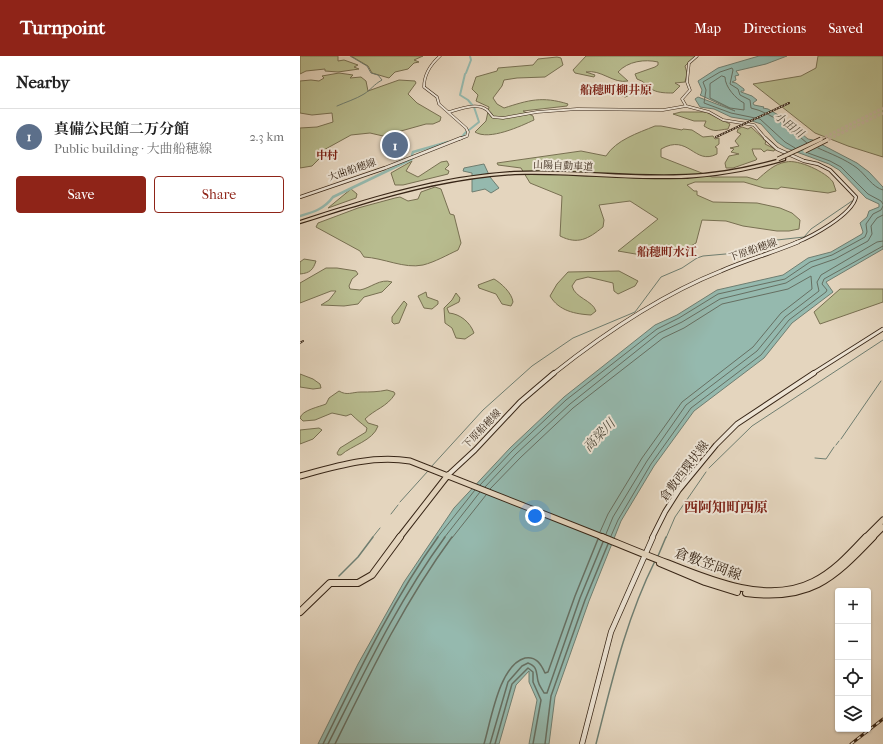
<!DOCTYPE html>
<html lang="en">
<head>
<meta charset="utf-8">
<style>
  body { margin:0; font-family:"IM FELL French Canon","Noto Serif JP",serif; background:#f2f2f2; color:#222 }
  .controls { position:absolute; right:12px; bottom:12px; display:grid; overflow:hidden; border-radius:4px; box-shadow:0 1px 3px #0004 }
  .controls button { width:36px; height:36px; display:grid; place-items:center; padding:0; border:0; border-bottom:1px solid #e0e0e0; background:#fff; color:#222; font:20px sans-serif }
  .you { position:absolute; left:235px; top:460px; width:14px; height:14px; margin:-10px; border:3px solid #fff; border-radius:50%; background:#1a73e8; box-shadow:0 0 0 6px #1a73e833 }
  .badge { display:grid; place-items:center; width:26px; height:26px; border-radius:50%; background:#8f2418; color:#fff; font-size:13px; font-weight:700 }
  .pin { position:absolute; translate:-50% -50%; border:2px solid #fff; box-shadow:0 1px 4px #0006 }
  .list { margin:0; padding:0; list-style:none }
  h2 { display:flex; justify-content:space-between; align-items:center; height:52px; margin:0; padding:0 16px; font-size:17px }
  h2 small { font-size:13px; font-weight:400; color:#767676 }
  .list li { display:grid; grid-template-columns:26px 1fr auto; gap:12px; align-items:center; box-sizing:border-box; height:56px; padding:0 16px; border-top:1px solid #e0e0e0 }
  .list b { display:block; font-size:15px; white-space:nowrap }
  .list p { margin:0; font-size:13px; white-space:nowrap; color:#767676 }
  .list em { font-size:13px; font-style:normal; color:#767676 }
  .actions { display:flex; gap:8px; padding:12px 16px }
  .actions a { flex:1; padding:9px 0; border:1px solid #8f2418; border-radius:4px; text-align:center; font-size:14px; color:#8f2418 }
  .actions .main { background:#8f2418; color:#fff }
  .icon { flex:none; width:22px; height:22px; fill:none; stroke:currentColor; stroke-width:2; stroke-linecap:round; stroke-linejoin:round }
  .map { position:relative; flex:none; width:583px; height:688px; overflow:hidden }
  header { display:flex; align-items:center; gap:24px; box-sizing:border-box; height:56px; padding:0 20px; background:#8f2418; color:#fff }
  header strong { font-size:19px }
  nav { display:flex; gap:22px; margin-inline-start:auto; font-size:14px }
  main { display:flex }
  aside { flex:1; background:#fff }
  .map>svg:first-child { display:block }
  .green { fill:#b8bc8f; stroke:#787052 }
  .water { fill:#95b9ae; stroke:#6f7e71 }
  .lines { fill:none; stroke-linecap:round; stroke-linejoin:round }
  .shore-far1 { stroke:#666f62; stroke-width:1 }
  .shore { stroke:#666f62; stroke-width:1.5 }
  .stream-far1 { stroke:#6f7e71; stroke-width:1 }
  .stream { stroke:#6f7e71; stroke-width:1.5 }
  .river-far1 { stroke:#95b9ae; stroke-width:2 }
  .river { stroke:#95b9ae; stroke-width:2.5 }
  .highway-tunnel-far1 { stroke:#c1b29c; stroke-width:3; stroke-dasharray:3 1.5; stroke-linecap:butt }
  .highway-tunnel { stroke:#c1b29c; stroke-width:3.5; stroke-dasharray:3.5 2; stroke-linecap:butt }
  .secondary-far4-casing { stroke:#372516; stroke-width:3 }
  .secondary-far3-casing { stroke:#372516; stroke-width:4 }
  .secondary-far2-casing { stroke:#372516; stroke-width:4.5 }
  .secondary-far1-casing { stroke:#372516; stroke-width:6 }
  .secondary-casing { stroke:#372516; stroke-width:6 }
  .primary-far1-casing { stroke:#372516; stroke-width:7 }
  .primary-casing { stroke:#372516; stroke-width:8 }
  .highway-casing { stroke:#372516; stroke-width:2.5 }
  .secondary-far4 { stroke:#ede4d5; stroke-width:2 }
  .secondary-far3 { stroke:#ede4d5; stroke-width:2.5 }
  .secondary-far2 { stroke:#ede4d5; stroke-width:3 }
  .secondary-far1 { stroke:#ede4d5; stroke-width:4 }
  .secondary { stroke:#ede4d5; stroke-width:4.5 }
  .primary-far1 { stroke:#e4d5be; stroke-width:5 }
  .primary { stroke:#e4d5be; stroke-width:6 }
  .highway { fill:#e4d5be; fill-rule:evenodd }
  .rail-far1-casing { stroke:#372516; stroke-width:2 }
  .rail-casing { stroke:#372516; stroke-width:3 }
  .rail-far1 { stroke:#ede4d5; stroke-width:1; stroke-dasharray:1.5; stroke-linecap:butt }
  .rail { stroke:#ede4d5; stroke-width:1.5; stroke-dasharray:4; stroke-linecap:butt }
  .highway-bridge-casing { stroke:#372516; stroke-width:5; stroke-linecap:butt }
  .highway-bridge { stroke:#e4d5be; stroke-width:3.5 }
  .labels { text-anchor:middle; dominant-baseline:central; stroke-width:4; stroke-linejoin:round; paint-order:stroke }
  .far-street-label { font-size:10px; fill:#372516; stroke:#ede4d5 }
  .far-water-label { font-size:11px; font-style:italic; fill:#4e4a3c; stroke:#ede4d5 }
  .far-neighbourhood-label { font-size:11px; font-weight:bold; fill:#7a1f14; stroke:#ede4d5 }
  .far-quarter-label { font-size:12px; font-weight:bold; fill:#7a1f14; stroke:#ede4d5 }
  .street-label { font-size:12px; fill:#372516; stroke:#ede4d5 }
  .water-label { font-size:13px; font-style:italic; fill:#4e4a3c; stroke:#ede4d5 }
  .quarter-label { font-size:14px; font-weight:bold; fill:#7a1f14; stroke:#ede4d5 }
  .near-street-label { font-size:14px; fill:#372516; stroke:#ede4d5 }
</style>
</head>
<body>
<header>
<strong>Turnpoint</strong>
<nav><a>Map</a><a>Directions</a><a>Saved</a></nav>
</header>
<main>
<aside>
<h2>Nearby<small></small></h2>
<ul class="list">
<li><span class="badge" style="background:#5c6f8a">1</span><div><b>真備公民館二万分館</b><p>Public building · 大曲船穂線</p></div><em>2.3 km</em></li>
</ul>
<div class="actions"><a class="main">Save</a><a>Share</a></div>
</aside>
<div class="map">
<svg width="583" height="688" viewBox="0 0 583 688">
  <rect width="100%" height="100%" fill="#e4d5be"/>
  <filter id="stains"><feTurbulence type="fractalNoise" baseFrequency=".005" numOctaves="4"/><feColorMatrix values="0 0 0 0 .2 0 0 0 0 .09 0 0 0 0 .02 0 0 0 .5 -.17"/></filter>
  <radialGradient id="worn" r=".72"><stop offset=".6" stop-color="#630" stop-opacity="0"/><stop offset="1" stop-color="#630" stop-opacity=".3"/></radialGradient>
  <path class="green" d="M0 0H38V5L44 4 58 9 54 11 59 13 38 16 25 15V13L6 15 0 18Z
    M51 0H123L114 4 119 6 114 7 108 13 95 16 89 22 72 17 68 10Z
    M286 0H395L385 10 387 17 385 26 375 27 380 30 373 37C367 37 359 37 353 34 347 30 344 25 337 23L335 18 355 11 358 9V6C345 3 328 5 318 16L328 25C313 28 301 13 286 16L295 19 294 21 275 17 273 14Z
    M518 0H583V101L548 90 515 77 453 28 501 20 516 12Z
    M257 1 261 2 263 9 245 21 217 22 204 24 202 30 193 42 197 48 204 52C229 44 242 40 268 48L267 50 223 55 233 60 234 64C221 70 189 85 175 76L186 65 189 51 176 45 178 39 172 33 176 21 197 15 198 12 233 9 238 3Z
    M39 17 53 19 50 22 61 21 66 25 68 35 99 24 115 25 116 27 108 38 117 47 141 61 140 65 133 68H126L83 80 70 77 51 79 22 95 23 99 12 110 0 112V72L17 71 33 66 32 57 12 59 0 57V25L11 24 19 25 24 22 22 20Z
    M293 28C297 30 303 33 308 33 316 33 329 29 334 38L325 41 315 36H292L289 35 293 31Z
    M381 56H406L430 68 428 73C417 74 415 77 404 70L406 65H394L373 58Z
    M355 70H361L382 74 383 73 392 74 403 81 413 80 415 83 419 82V88L415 91 417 92V98C394 110 389 77 361 93V101L412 121H447L457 124C466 116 474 108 486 106 498 103 526 116 533 126 534 129 535 132 536 135L528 137 481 131 478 133 464 132 444 126H395L387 129 394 135H397V139L413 146 457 147 480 152 492 157 500 164 499 173 489 175H477L443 170 426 165 402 164 396 187 386 193 353 201 318 195 358 163 330 145 299 149 304 164 303 171C288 183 278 189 260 180L262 140 230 127 221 112 198 109 197 107 281 95 306 100C316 84 338 77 355 70Z
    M442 71 448 73 451 71 466 85 465 88 475 93 474 95 467 94 464 96 461 93H452L454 99 457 103 456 104 433 112H426L425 107 429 100 439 98 431 96 434 93 430 92 439 90 435 85 441 78 437 76 438 73Z
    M112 105 106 115 118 121 141 106 147 105 149 109 145 113 149 115 148 118 144 119 103 129H95L91 117Z
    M135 131 141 133 150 158 154 159 161 187 158 194C147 199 135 206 123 209 104 213 84 202 64 201L60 195 16 171 18 167 58 152 95 142 100 141 108 145 118 143 121 136Z
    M51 133 57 138 56 142 28 152Z
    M4 203 16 205C13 214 10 217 0 218V206Z
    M26 212H37L56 215 58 218 52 223 49 230 50 233C53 233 57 234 60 234 71 232 80 222 92 226L82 236 64 241 58 248 44 250 21 249 29 244 36 235H31L0 247V227Z
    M319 215 338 225 335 230 318 238 314 235 313 227 288 221 276 224 272 230C275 242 292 244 296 255L291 259C275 258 259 255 250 240L257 228 268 216Z
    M194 223C201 227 212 237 213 246L211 250 202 248 196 238 179 232 178 229Z
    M540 233H583V246L520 268 514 256Z
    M126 236 127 241 138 245V248L132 253 124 252 118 240Z
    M156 237 160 242 159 246 147 252 149 257C160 258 170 266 174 277L165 283 156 282 152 272 145 267 144 252 152 244Z
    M104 245 107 248 99 267 94 268 92 266V261Z
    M0 318 13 323 20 328 21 332 13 333 0 331Z
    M87 334 94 336 95 338C87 351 75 353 65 363L68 367 78 370C73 385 52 389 41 399H38L37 397 40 392 66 376 67 372C61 367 57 364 51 358L46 360 32 357 15 364 3 365 0 362C2 354 19 351 26 348L29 342 39 335C47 340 52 336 61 336 70 336 78 336 87 334Z
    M19 372 22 374 13 383 0 388V374Z"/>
  <path class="water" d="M459 0H487L466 8 436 15 439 19 435 20 436 24 432 26 436 27 444 33V35H441V36L452 40 457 44 453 47 454 49 464 51 463 52 468 53 480 60 508 83 513 84 557 107 569 116 583 131V193L526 226 533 236 492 267 464 302 394 355 354 410 321 465 289 545 255 641 249 688H229L237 644 229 626V615L216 629 199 688H18L58 608 104 526 154 452 210 392 264 341 355 269 377 259 417 234 483 219 508 202 531 196 562 178 563 176 560 167 567 161 569 155 579 151V148L566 142 539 114 529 108 486 92 477 86 461 68 449 64 431 61 414 53 400 51 395 43 398 41 435 55 400 39 401 38 402 34 398 25 418 12Z
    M184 108 190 121 199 132 191 137 185 133 172 136V117L163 115 164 112Z"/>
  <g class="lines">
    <path class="shore-far1" d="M422 20 425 21C425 31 436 43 444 47V54L430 52 410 42V28Z
      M495 92 485 86 460 63 431 57 404 47 406 34 403 26 420 16 432 12 433 14 430 28 438 33 440 39 450 44 451 52C473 57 490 73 507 87
      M518 92C531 98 545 103 557 112 566 119 572 131 583 134
      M508 97 530 105 541 111 568 138 581 145 583 148
      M180 429 212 395 266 344 357 273 379 262 418 238 485 223 510 206 532 199 565 181 567 176 566 168 573 158 581 154 583 150
      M185 431 216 398 270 348 359 277 382 266 420 243 486 227 512 211 535 203 568 185 572 178 571 170 577 162 583 159
      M190 433 220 402 273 352 363 282 384 272 422 248 488 233 511 220 512 233 481 257 453 291 382 346 342 402 308 458 300 476
      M306 478 313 461 347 405 386 349 457 295 485 261 519 235 517 226 521 219 577 186 583 185
      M311 480 318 464 351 408 391 352 461 299 489 264 526 236 527 234 522 228 524 223 583 190
      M137 482 175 434
      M144 482 180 436
      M152 482 186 439"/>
    <path class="shore" d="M23 688C58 617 92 545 138 481
      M28 688C64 617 98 545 145 481
      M35 688C70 617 105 545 152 481
      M184 688C191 665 199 609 225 602 236 600 241 608 245 617L248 616 275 540 298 483
      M190 688 208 626 222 610 228 607C238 611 236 616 238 625 239 630 242 633 244 637H247L280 542 303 486
      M195 688 212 628 228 612 233 616V626L241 644 233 688
      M245 688 251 640 285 544 308 488"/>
    <path class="stream-far1" d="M37 50C46 46 56 43 64 38 72 33 73 29 82 24L78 19 71 17 67 10 50 0
      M541 383 581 325
      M536 389 539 385
      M515 402 526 403 534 391
      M131 411 183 354 232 310 273 282 335 256 361 221 382 212 397 202 403 200 448 196 456 194 477 184 504 181 511 173 552 145
      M409 412 452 370 583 284
      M100 446 128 415
      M91 458 98 449
      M72 482 80 472
      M366 482 375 461 406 416"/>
    <path class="stream" d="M358 500 366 481
      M39 520 58 501 73 481
      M296 688C312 625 326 563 355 505"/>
    <path class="river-far1" d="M166 17 171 4 170 0
      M165 18 160 39 168 44 173 50
      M169 74 179 66 174 51
      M160 83 166 76"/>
    <path class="river" d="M112 99 113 96 148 86
      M0 160C14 156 24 153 33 141L112 103V101"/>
    <path class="highway-tunnel-far1" d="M521 83 583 52
      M529 83 583 57"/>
    <path class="highway-tunnel" d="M521 83 522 82
      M527 84 531 82"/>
    <defs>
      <path id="secondary-far4" d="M140 0C131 8 124 19 124 31L137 41 139 48 166 72 168 76 167 80 159 83
        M397 0 389 7 387 26 390 34 382 43 386 50 409 56 423 64 454 69 466 83
        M149 56C160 53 177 46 187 54 189 56 191 59 193 61L203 62 237 56 277 53 363 54 386 50"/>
      <path id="secondary-far3" d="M465 82 477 93 504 105 518 108 530 114 556 141C552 159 511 181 495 187
        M0 141 85 112 161 82"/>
      <path id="secondary-far2" d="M253 318C302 279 363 238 421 215 446 204 472 197 498 186
        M512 318 583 273"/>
      <path id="secondary-far1" d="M148 419 175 394 220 346 254 317
        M352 482 365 456 379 434 416 389 437 368 514 317"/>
      <path id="secondary" d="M282 688 311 576 353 481"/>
      <path id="primary-far1" d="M0 420C37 410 72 399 110 405L305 482
        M99 482 148 419
        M565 482 583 464
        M572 482 583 471"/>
      <path id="primary" d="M302 481C324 490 345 499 367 507 409 524 468 549 513 526 534 516 550 498 566 481
        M360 507 405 526 437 536
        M446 537C509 545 532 524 573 481
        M0 556 30 527H58L72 519 100 481"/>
      <path id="highway" d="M484 102H485V104C447 115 409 122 369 122 318 123 266 116 215 118 160 121 107 134 55 150 36 155 18 162 0 167V165C70 142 141 120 214 116 272 113 329 122 386 119 420 118 452 111 484 102Z"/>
    </defs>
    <use href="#secondary-far4" class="secondary-far4-casing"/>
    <use href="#secondary-far3" class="secondary-far3-casing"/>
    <use href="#secondary-far2" class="secondary-far2-casing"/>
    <use href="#secondary-far1" class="secondary-far1-casing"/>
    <use href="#secondary" class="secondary-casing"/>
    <use href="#primary-far1" class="primary-far1-casing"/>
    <use href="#primary" class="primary-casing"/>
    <use href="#highway" class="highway-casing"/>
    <use href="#secondary-far4" class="secondary-far4"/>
    <use href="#secondary-far3" class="secondary-far3"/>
    <use href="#secondary-far2" class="secondary-far2"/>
    <use href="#secondary-far1" class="secondary-far1"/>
    <use href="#secondary" class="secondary"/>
    <use href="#primary-far1" class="primary-far1"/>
    <use href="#primary" class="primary"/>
    <use href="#highway" class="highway"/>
    <defs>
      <path id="rail-far1" d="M416 81 489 47
        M0 287 3 285"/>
      <path id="rail" d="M551 688 583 663"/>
    </defs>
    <use href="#rail-far1" class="rail-far1-casing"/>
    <use href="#rail" class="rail-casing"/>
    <use href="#rail-far1" class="rail-far1"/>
    <use href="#rail" class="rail"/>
    <defs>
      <path id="highway-bridge" d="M505 95 527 84
        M478 103 521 83"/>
    </defs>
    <use href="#highway-bridge" class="highway-bridge-casing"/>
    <use href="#highway-bridge" class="highway-bridge"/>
  </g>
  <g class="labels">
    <g class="far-street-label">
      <text transform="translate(263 110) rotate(2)">山陽自動車道</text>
      <text transform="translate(52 114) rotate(-19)">大曲船穂線</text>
      <text transform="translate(453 194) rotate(-19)">下原船穂線</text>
      <text transform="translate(182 373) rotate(-46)">下原船穂線</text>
    </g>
    <g class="far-water-label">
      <text transform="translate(489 69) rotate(38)">小田川</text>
    </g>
    <g class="far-neighbourhood-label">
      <text x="27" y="99">中村</text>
    </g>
    <g class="far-quarter-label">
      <text x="316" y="34">船穂町柳井原</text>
      <text x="367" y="196">船穂町水江</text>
    </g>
    <g class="street-label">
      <text transform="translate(384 415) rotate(-53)">倉敷西環状線</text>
    </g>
    <g class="water-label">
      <text transform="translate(299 379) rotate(-46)">高梁川</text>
    </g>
    <g class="quarter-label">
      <text x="426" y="451">西阿知町西原</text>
    </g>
    <g class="near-street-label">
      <text transform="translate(408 508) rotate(20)">倉敷笠岡線</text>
    </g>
  </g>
  <rect width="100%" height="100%" filter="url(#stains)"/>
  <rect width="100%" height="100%" fill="url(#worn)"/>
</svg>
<div class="controls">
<button>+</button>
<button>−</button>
<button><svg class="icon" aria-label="locate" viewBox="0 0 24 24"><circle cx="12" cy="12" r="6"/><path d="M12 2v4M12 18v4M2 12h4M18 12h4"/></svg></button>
<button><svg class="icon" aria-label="layers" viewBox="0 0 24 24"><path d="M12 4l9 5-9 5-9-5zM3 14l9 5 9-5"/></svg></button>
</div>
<div class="you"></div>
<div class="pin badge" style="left:95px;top:89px;background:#5c6f8a">1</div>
</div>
</main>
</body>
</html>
